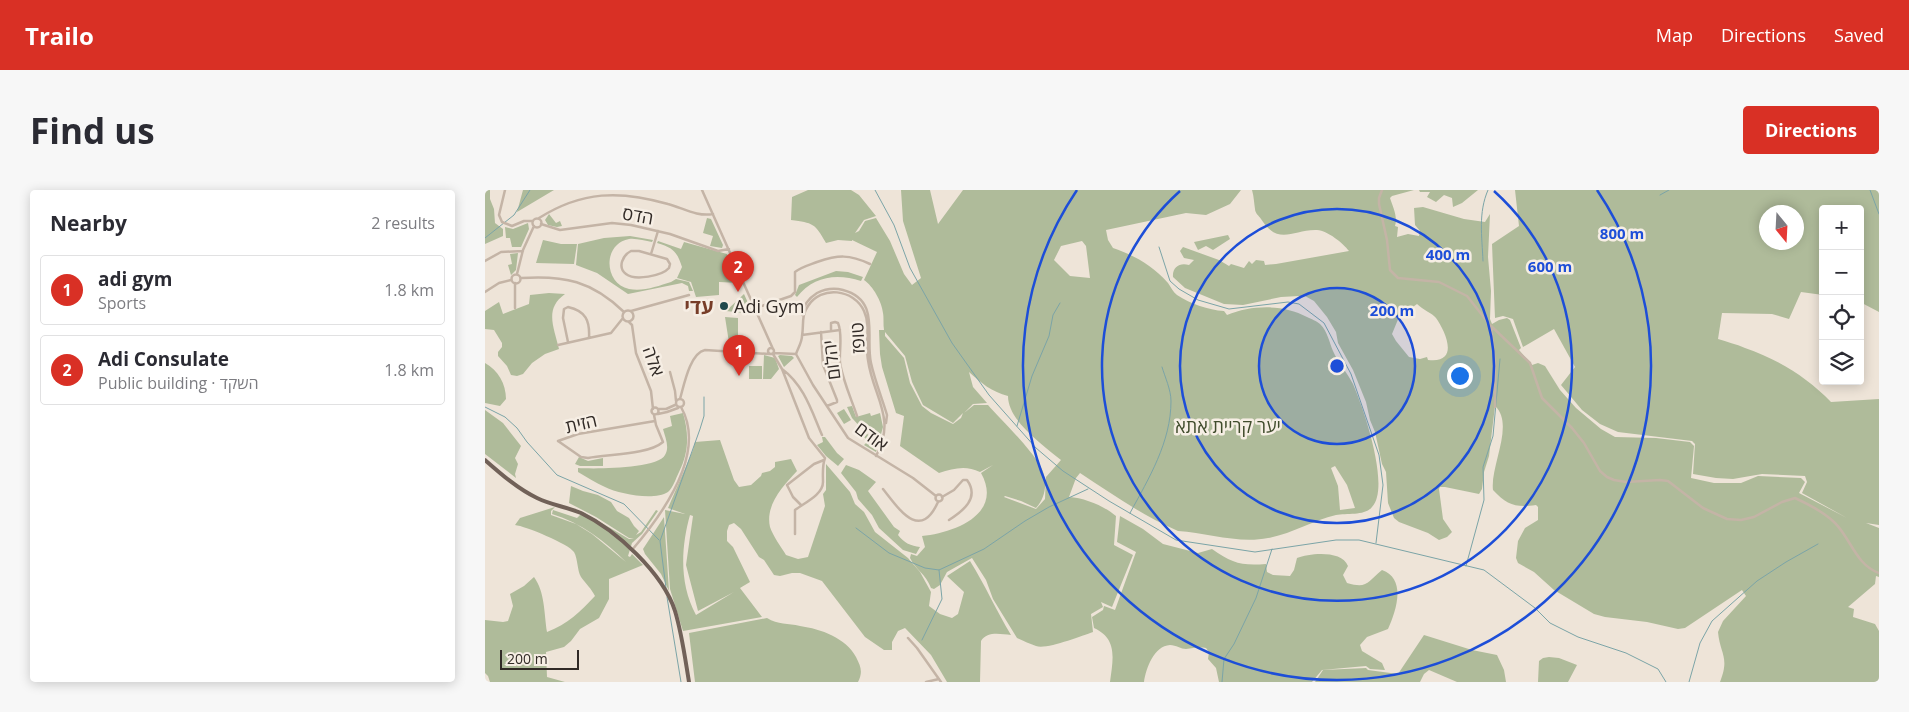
<!DOCTYPE html>
<html lang="en">
<head>
<meta charset="utf-8">
<style>
  body { margin:0; font-family:"Open Sans","Noto Sans Hebrew",sans-serif; background:#f7f7f7; color:#2b2b33 }
  .controls { position:absolute; right:15px; top:15px; display:grid; overflow:hidden; border-radius:5px; box-shadow:0 2px 12px #0003 }
  .controls button { width:45px; height:45px; display:grid; place-items:center; padding:0; border:0; border-bottom:1px solid #e1e1e2; background:#fff; color:#2b2b33; font:25px sans-serif }
  .compass { position:absolute; left:1274px; top:15px; width:45px; height:45px; border-radius:50%; background:#fff; box-shadow:0 2px 12px #0003; rotate:162deg }
  .scale { position:absolute; left:15px; bottom:12px; width:79px; box-sizing:border-box; padding-left:5px; border:2px solid #312a26; border-top:0; font-size:14px; line-height:18px; white-space:nowrap; color:#312a26; -webkit-text-stroke:4px #f6eee4; paint-order:stroke }
  .you { position:absolute; left:974px; top:185px; width:18px; height:18px; margin:-12px; border:4px solid #fff; border-radius:50%; background:#1a73e8; box-shadow:0 0 0 8px #1a73e833 }
  .badge { display:grid; place-items:center; width:32px; height:32px; border-radius:50%; background:#d93025; color:#fff; font-size:16px; font-weight:700 }
  .pin { position:absolute; translate:-50% -41px; filter:drop-shadow(0 1px 2px #0008) }
  .pin::after { content:''; position:absolute; top:26px; width:18px; height:15px; background:inherit; clip-path:polygon(0 0,100% 0,50% 100%) }
  .list { margin:0; padding:0; list-style:none }
  h2 { display:flex; justify-content:space-between; align-items:center; height:65px; margin:0; padding:0 20px; font-size:21px }
  h2 small { font-size:16px; font-weight:400; color:#7c7c81 }
  .list li { display:grid; grid-template-columns:32px 1fr auto; gap:15px; align-items:center; box-sizing:border-box; height:70px; margin:0 10px 10px; padding:0 10px; border:1px solid #e1e1e2; border-radius:5px }
  .list b { display:block; font-size:19px; white-space:nowrap }
  .list p { margin:0; font-size:16px; white-space:nowrap; color:#7c7c81 }
  .list em { font-size:16px; font-style:normal; color:#7c7c81 }
  .icon { flex:none; width:28px; height:28px; fill:none; stroke:currentColor; stroke-width:2; stroke-linecap:round; stroke-linejoin:round }
  .map { position:relative; flex:none; width:1394px; height:492px; overflow:hidden; border-radius:5px }
  header { display:flex; align-items:center; gap:30px; box-sizing:border-box; height:70px; padding:0 25px; background:#d93025; color:#fff }
  header strong { font-size:24px }
  nav { display:flex; gap:28px; margin-inline-start:auto; font-size:18px }
  .intro { display:flex; align-items:center; justify-content:space-between; box-sizing:border-box; height:120px; padding:0 30px }
  h1 { margin:0; font-size:35px }
  .button { padding:12px 22px; border-radius:5px; background:#d93025; color:#fff; font-size:18px; font-weight:700 }
  main { display:flex; gap:30px; padding:0 30px }
  aside { flex:1; background:#fff; border-radius:5px; box-shadow:0 2px 12px #0003 }
  .map>svg:first-child { display:block }
  .green { fill:#afbb9a; fill-rule:evenodd }
  .lines { fill:none; stroke-linecap:round; stroke-linejoin:round }
  .stream { stroke:#7ba4a7; stroke-width:1 }
  .minor { stroke:#c4b4a6; stroke-width:2.5 }
  .major { stroke:#716158; stroke-width:4 }
  .ring { fill:none; stroke:#1d4ed8; stroke-width:2.5 }
  .poi-dot { fill:#20494d; stroke:#f6eee4; stroke-width:2 }
  .labels { text-anchor:middle; dominant-baseline:central; stroke-width:5; stroke-linejoin:round; paint-order:stroke }
  .street-label { font-size:18px; fill:#312a26; stroke:#f6eee4 }
  .poi-label { font-size:18px; fill:#312a26; stroke:#f6eee4; text-anchor:start }
  .park-label { font-size:18px; fill:#404c2c; stroke:#f6eee4 }
  .quarter-label { font-size:20px; font-weight:bold; fill:#773d28; stroke:#f6eee4 }
  .centre { fill:#1d4ed8; stroke:#f6eee4; stroke-width:2.5 }
  .ring-label { font-size:15px; text-anchor:middle; font-weight:bold; fill:#1d4ed8; stroke:#f6eee4; stroke-width:5; stroke-linejoin:round; paint-order:stroke }
</style>
</head>
<body>
<header>
<strong>Trailo</strong>
<nav><a>Map</a><a>Directions</a><a>Saved</a></nav>
</header>
<div class="intro"><h1>Find us</h1><a class="button">Directions</a></div>
<main>
<aside>
<h2>Nearby<small>2 results</small></h2>
<ul class="list">
<li><span class="badge">1</span><div><b>adi gym</b><p>Sports</p></div><em>1.8 km</em></li>
<li><span class="badge">2</span><div><b>Adi Consulate</b><p>Public building · השקד</p></div><em>1.8 km</em></li>
</ul>
</aside>
<div class="map">
<svg width="1394" height="492" viewBox="0 0 1394 492">
  <rect width="100%" height="100%" fill="#eee4d8"/>
  <path class="green" d="M0 0H5V9L9 19 10 33 18 39V46L0 54Z
    M38 0H69L32 22Z
    M323 0H366L374 5 391 26 379 30 370 43 374 41 380 31 391 28 405 51 419 84 427 95 436 88 418 31 416 0H445L453 34 478 0H756L745 14 721 25 701 23 621 40 623 50 628 58C649 65 668 76 683 93 686 97 688 102 692 105 706 114 723 120 739 121L742 125C767 115 798 114 822 127 826 129 832 131 835 134 843 142 844 152 848 161 853 173 862 182 868 194 878 217 906 297 887 317 880 326 862 323 851 325 828 330 807 344 783 348 754 354 723 343 693 341 658 326 627 304 595 283L591 288 584 307C600 308 619 316 631 326L629 355 648 365 627 417 616 412 618 417 606 424 608 442C596 446 561 460 551 456 545 454 539 451 532 448L508 409 501 390 487 368 462 382 455 395 449 399 446 398C441 384 430 379 425 368L426 364 432 366 440 357 437 346C469 343 519 324 496 283L508 275 495 282C481 275 469 278 454 283L415 256 419 226 411 223 397 177 395 164 394 140H399C398 134 399 128 398 123 397 112 388 96 379 90L392 62 367 50V51L353 50 341 53C330 33 328 33 306 30L307 7ZM597 51 601 56 605 88 585 86 569 70 576 56ZM400 142 420 166 427 192 438 215 468 233 478 223 476 228 468 234 446 223 437 216 425 193 419 168 400 146ZM484 182C496 193 507 202 523 206 523 231 558 255 576 270L561 287 560 309 551 319 519 307 520 306 536 311 551 318C559 309 562 297 559 285 556 268 516 230 503 215H489L479 223 488 214 502 213 488 197ZM850 276 862 295 870 318 855 320 853 296 846 278Z
    M767 0H929L907 6 905 8C908 17 913 27 910 36L913 37 912 47 923 44 934 46 935 41 930 35 929 18 938 17 979 29 1000 32 1005 24 1003 67 1006 101 1005 129 1007 134 1014 130 1022 128 1025 130 1036 158 1034 160 1047 175 1053 173 1060 176 1075 200 1091 218 1116 239 1130 247 1171 248 1205 252 1209 256 1206 288 1229 293H1256L1273 286 1316 288 1320 292 1314 303 1362 328 1317 303 1322 292 1320 286 1277 284 1248 289 1231 288 1208 284 1210 254 1207 251 1133 242 1115 234 1097 220 1076 195 1090 177 1069 139 1038 157 1028 129 1018 126 1010 128 1007 54 1034 36 1030 0H1394V122L1375 112V19H1338V105L1316 102 1304 129 1287 124 1237 123 1233 149C1242 152 1251 154 1260 158 1292 169 1322 187 1346 212L1394 209V335L1381 333 1394 338V387L1391 386 1390 394 1363 417 1369 419 1368 427 1390 434 1394 441V492H1235C1245 467 1235 464 1233 442L1238 431 1261 406 1257 400 1200 438 1193 439 1162 432 1120 427 1109 424 1069 400 1049 382 1033 373 1031 368 1033 351 1040 338 1053 330V317L1051 315C1031 318 1022 315 1008 300 1005 276 1030 234 1010 216L1004 266 999 282 997 299 994 304 960 297H955L954 299 958 329 967 342 962 347 954 350 943 343 914 332 909 328 903 313 901 282 897 274 890 242 885 230 881 212 868 180 853 153 851 142 842 127 829 111 820 106H814L796 107 758 115 739 114 700 98 688 87C687 77 695 72 704 75L709 70 699 68 695 61 698 57 734 70 744 76 746 74 759 78 764 71 767 74 771 70 779 71 780 75 791 74 864 61C858 53 843 41 832 40 808 39 794 57 776 29 774 26 770 23 770 19 769 13 769 7 767 0ZM1282 22H1312V52H1282ZM932 114C938 120 947 123 951 128 961 142 975 174 943 170L942 167 935 169 924 167 911 151 907 144 914 127Z
    M934 0H993L977 13 968 17 967 8 959 5 951 12 942 7 945 2H935Z
    M64 24 71 33 75 31 77 36 72 37 63 35 60 30Z
    M222 28 226 29 238 55 237 58 225 56 228 46 218 43Z
    M43 33 44 39 36 57H27L25 48H21L20 37 28 39Z
    M743 45 745 49 728 60 721 56 713 60 709 52Z
    M145 46 168 50 167 52C160 51 151 48 144 49 117 54 119 94 144 99 158 102 173 96 186 92L191 89 204 92 208 101H204L203 96 197 93 143 104 112 83 91 75 93 54 119 48Z
    M58 50 76 54H92L89 74 51 73Z
    M173 51 196 59 199 52 242 64 255 93 234 92V105L211 107 206 92 192 88 197 77C192 62 189 58 172 53Z
    M33 63 31 80 26 85 23 75 27 74 25 64Z
    M351 81 363 82 378 87 376 91C352 83 328 86 312 107L310 105 314 95Z
    M64 103 80 104C59 119 69 137 74 159L60 164 47 173 38 184 32 186 26 185 22 176 13 166V162L17 157V153L9 140 0 139V121L14 112 18 124 44 114 45 105Z
    M259 104 268 124 241 121Z
    M240 127 253 128V160L245 159Z
    M279 165 290 168 294 179 286 189H278Z
    M295 165 307 166 309 168 299 177 293 166Z
    M0 173C13 180 21 194 21 209L15 216 0 213Z
    M264 176H277V189H264Z
    M367 216 371 227 385 223 386 226 395 223 398 237 391 262 379 255 383 251 379 247 382 244 386 246 390 239 382 235 377 239 367 228 362 217Z
    M359 219 366 230 359 234 352 223Z
    M0 220 18 233 36 256 30 268 33 274 30 284 31 288 0 264Z
    M198 223C204 244 204 262 194 282 191 288 188 298 183 302 169 311 134 304 120 297 111 293 102 287 93 282V278C109 279 173 279 180 265 185 257 180 247 178 239L187 236 185 226Z
    M337 247H340L352 263 359 269 353 276 341 266 332 255 338 252Z
    M235 250 249 290 254 297 266 295 276 286 277 283 285 281 290 277V272L306 269 312 281C298 296 280 315 285 337 288 346 296 357 301 365L313 369 323 367 340 316 338 304 341 300V274L365 302 370 314 379 322 390 342 423 368 435 382 446 402 444 416 455 424 467 428 473 424 479 402 462 386 485 371C500 395 511 420 526 445 515 444 502 441 496 451L495 492H462L446 465 420 438 413 441 407 452V460H399L380 447 337 391 315 383H307L295 386 289 385 279 370 274 367 256 339 249 333 244 335 242 341V351L248 357 265 392 255 398 277 427 198 441 185 399 180 320 200 324 183 318 208 260 210 252ZM205 325 208 326 201 375 213 421 249 402 211 425C194 394 196 357 205 325Z
    M94 267 103 271 118 268V276H95L90 274Z
    M361 275 374 280 391 292 383 301 409 337 415 341 413 345C419 353 426 356 435 357L431 364 418 360 394 338 387 325 373 309 371 302 356 283Z
    M86 296 98 301 113 305 126 312 132 321 144 328 149 336 154 341 151 345 156 342 171 320 173 321 157 344 147 353 143 366 145 367 147 364 158 375 124 389V409L114 428 95 439 86 451 79 457 61 462 62 487 80 492H5L3 486 0 483V430L18 432 23 431 28 416 25 404 39 396 49 387C60 402 59 423 62 442 83 434 95 422 110 406 106 398 101 394 96 387 92 380 93 369 89 362 84 354 40 336 30 335L35 328 70 317 66 321V325L91 334 107 344 141 372C120 351 96 333 67 324L68 320 92 328 98 322 144 349 149 348H144L111 327 84 313Z
    M635 326 658 339 678 354 713 363 727 359C747 373 756 376 781 374L782 382 788 385 805 386 809 380 812 368C825 363 857 360 863 376L858 385 862 393C883 399 882 392 897 380 922 389 911 421 903 439L882 447 875 455 877 461 897 473 900 480 885 479 881 476 837 480 827 492H734L731 478 723 469 724 462 721 458C714 457 708 458 701 459 696 459 691 455 685 455 669 456 661 478 659 492H625C628 469 633 449 609 438L607 427 618 420 619 416 630 420 651 362 632 352Z
    M179 327 184 401 176 384 160 364 158 359Z
    M282 428C293 435 303 433 315 436 336 439 361 448 371 467 376 477 378 482 373 492H210L204 443Z
    M939 445 987 460 1012 465 1019 480 1021 492H972L944 480 939 484 935 492H830L838 480 881 478 883 480 913 484Z
    M1064 467 1074 468 1092 475 1083 492H1053L1054 471 1058 468Z"/>
  <g class="lines">
    <path class="stream" d="M390 0 409 35 425 78 467 153 504 205 551 258 578 281 624 311 691 350 770 362 851 350H874L999 380 1050 418 1065 433 1093 447 1141 463 1173 479 1181 492
      M1385 0 1394 24
      M1175 5 1184 0
      M0 48 29 25 45 0
      M674 57 685 91 694 99 713 110 744 119 803 112 814 114 839 133 866 184 894 265 898 295 891 353
      M998 71C997 46 993 23 1003 0
      M0 217 20 227 32 238 42 252 72 285 139 314 174 350
      M532 236 547 186 564 146 568 125 575 113
      M645 323C664 288 686 252 686 211 686 200 680 187 677 177
      M371 338 404 363 440 378 454 380 499 359 540 331 564 317 603 299
      M981 376 999 310 998 277 1008 246 1015 169
      M181 398 175 351 215 239 219 226V207
      M182 407 196 492
      M437 450 457 409 454 380
      M737 492 739 469 749 454 771 408 787 359
      M1204 492 1215 453 1227 431 1272 391 1301 372 1333 354"/>
    <path class="minor" d="M20 0 14 25 17 32 27 36 39 31H48
      M217 0 288 159
      M897 0 894 8V14L902 50 905 80 913 88 954 92 982 106 1005 135 1045 173 1057 208 1087 238 1099 253 1115 281 1122 287 1129 290 1141 292 1175 290 1183 291 1218 318 1242 329 1256 330 1269 327 1297 312 1310 308C1323 314 1340 323 1350 333 1366 349 1371 375 1394 383
      M54 28C97 1 135 0 183 14 198 18 212 27 228 24
      M47.5 33a4.5 4.5 0 1 1 9 0a4.5 4.5 0 1 1-9 0Z
      M56 34 75 40 127 33 146 35 185 44 233 61 244 59
      M146 61H154L182 69 185 74 184 78C177 86 150 91 141 84 132 77 138 65 146 61Z
      M166 64 173 41
      M0 71 16 62 38 61
      M32 84 38 60 49 36
      M26.5 89a4.5 4.5 0 1 1 9 0a4.5 4.5 0 1 1-9 0Z
      M36 88C79 85 107 91 139 122
      M0 102 14 93 26 90
      M30 118V93
      M271 118 306 106 310 102V82C316 77 324 75 332 72 353 65 364 64 385 74
      M137.5 126a5.5 5.5 0 1 1 11 0a5.5 5.5 0 1 1-11 0Z
      M146 121 204 105
      M317 125C318 116 324 108 332 103 340 99 350 98 358 100 396 110 380 147 386 173 390 191 397 208 402 225L401 233
      M144 132 147 135 151 163 166 201 168 219
      M1006 137 1010 173V217
      M346 141V133L350 132 353 133C358 145 354 160 355 173 358 191 366 208 372 226
      M336 142 338 175 352 210V212L342 216
      M317 145 355 140
      M83 152 78 128 79 119 83 117C101 121 105 131 104 148
      M73 155 126 143 138 128
      M283 161a3 3 0 1 1 6 0a3 3 0 1 1-6 0Z
      M289 163 311 164
      M288 164 297 179 324 248 340 268C337 276 338 284 338 292 338 305 319 313 310 320V344
      M311 164C313 158 317 152 317 146 319 135 316 126 323 116 336 95 369 99 379 121 386 136 380 154 383 170 388 207 412 228 391 266
      M311 164 328 195 363 248 428 288 451 306
      M297 179C319 195 327 222 337 245
      M185 182 190 201 191 211
      M191 213a4 4 0 1 1 8 0a4 4 0 1 1-8 0Z
      M195 209C199 195 205 163 220 160L285 164
      M166.5 221a3.5 3.5 0 1 1 7 0a3.5 3.5 0 1 1-7 0Z
      M173 219H181L190 215
      M173 224 182 222 193 218
      M73 251 96 267 103 268C123 264 163 265 178 252L171 235 169 225
      M73 251 93 244 170 231
      M398 299C414 319 435 352 453 312
      M450.5 308a3.5 3.5 0 1 1 7 0a3.5 3.5 0 1 1-7 0Z
      M457 307 469 300 478 290H482C495 308 478 321 464 330
      M316 315 308 307 302 295 329 274 339 270
      M147 360C177 325 222 263 196 217
      M423 448 432 458 456 492
      M441 492 454 489"/>
    <path class="major" d="M0 270C16 284 33 299 52 308 66 315 82 317 96 323 131 340 178 383 190 421 197 444 200 468 204 492"/>
  </g>
  <circle cx="852" cy="176" r="78" fill="#1d4ed8" fill-opacity=".12"/>
  <g class="ring">
    <circle cx="852" cy="176" r="78"/>
    <circle cx="852" cy="176" r="157"/>
    <path d="M1009 1A235 235 0 1 1 695 1"/>
    <path d="M1112 0A314 314 0 1 1 592 0"/>
  </g>
  <circle class="poi-dot" cx="239" cy="116" r="5"/>
  <g class="labels">
    <g class="street-label">
      <text transform="translate(153 25) rotate(10)">הדס</text>
      <text transform="translate(372 148) rotate(-93)">טופז</text>
      <text transform="translate(346 170) rotate(-97)">יהלום</text>
      <text transform="translate(169 171) rotate(70)">אלה</text>
      <text transform="translate(96 233) rotate(-13)">הזית</text>
      <text transform="translate(387 246) rotate(36)">אודם</text>
    </g>
    <g class="poi-label">
      <text x="249" y="116">Adi Gym</text>
    </g>
    <g class="park-label">
      <text x="743" y="236">יער קריית אתא</text>
    </g>
    <g class="quarter-label">
      <text x="214" y="116">עדי</text>
    </g>
  </g>
  <circle cx="852" cy="176" r="8" class="centre"/>
  <g class="ring-label">
    <text x="1137" y="49">800 m</text>
    <text x="963" y="70">400 m</text>
    <text x="1065" y="82">600 m</text>
    <text x="907" y="126">200 m</text>
  </g>
</svg>
<div class="controls">
<button>+</button>
<button>−</button>
<button><svg class="icon" aria-label="locate" viewBox="0 0 24 24"><circle cx="12" cy="12" r="6"/><path d="M12 2v4M12 18v4M2 12h4M18 12h4"/></svg></button>
<button><svg class="icon" aria-label="layers" viewBox="0 0 24 24"><path d="M12 4l9 5-9 5-9-5zM3 14l9 5 9-5"/></svg></button>
</div>
<svg class="compass" viewBox="-18 -18 36 36"><path d="M0-13l5 13h-10z" fill="#e53935"/><path d="M0 13l5-13h-10z" fill="#7c7c81"/></svg>
<div class="scale">200 m</div>
<div class="you"></div>
<div class="pin badge" style="left:254px;top:186px">1</div>
<div class="pin badge" style="left:253px;top:102px">2</div>
</div>
</main>
</body>
</html>
